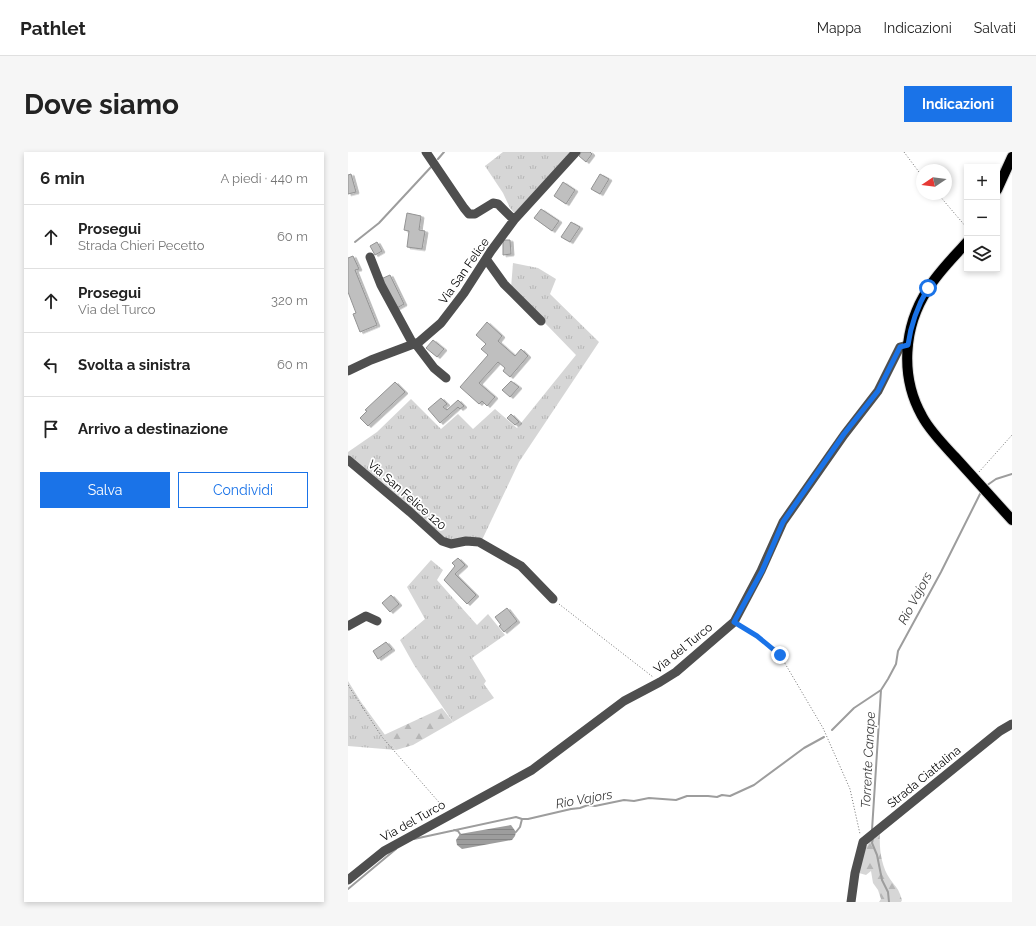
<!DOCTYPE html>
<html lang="it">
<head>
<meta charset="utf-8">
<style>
  body { margin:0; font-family:Raleway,sans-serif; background:#f6f6f6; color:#222 }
  .controls { position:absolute; right:12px; top:12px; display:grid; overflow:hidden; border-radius:0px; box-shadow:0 2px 6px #0003 }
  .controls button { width:36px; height:36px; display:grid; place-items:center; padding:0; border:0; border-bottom:1px solid #e0e0e0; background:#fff; color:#222; font:20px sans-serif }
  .compass { position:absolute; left:568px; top:12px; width:36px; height:36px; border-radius:50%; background:#fff; box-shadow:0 2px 6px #0003; rotate:257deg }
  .stop { position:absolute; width:12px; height:12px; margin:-9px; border:3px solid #1a73e8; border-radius:50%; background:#fff }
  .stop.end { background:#1a73e8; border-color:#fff; box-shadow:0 1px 4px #0008 }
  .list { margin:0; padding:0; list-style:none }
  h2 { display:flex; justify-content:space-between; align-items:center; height:52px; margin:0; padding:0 16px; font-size:17px }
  h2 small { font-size:13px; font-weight:400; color:#767676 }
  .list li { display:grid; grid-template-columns:26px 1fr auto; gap:12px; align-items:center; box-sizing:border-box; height:64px; padding:0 16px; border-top:1px solid #e0e0e0 }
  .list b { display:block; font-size:15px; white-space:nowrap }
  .list p { margin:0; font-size:13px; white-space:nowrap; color:#767676 }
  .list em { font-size:13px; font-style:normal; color:#767676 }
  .actions { display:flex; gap:8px; padding:12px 16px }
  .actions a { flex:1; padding:9px 0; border:1px solid #1a73e8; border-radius:0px; text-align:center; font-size:14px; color:#1a73e8 }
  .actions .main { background:#1a73e8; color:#fff }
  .icon { flex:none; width:22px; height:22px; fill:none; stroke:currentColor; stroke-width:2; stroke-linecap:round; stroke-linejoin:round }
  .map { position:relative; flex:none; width:664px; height:750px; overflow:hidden; border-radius:0px }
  header { display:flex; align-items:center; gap:24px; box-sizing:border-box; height:56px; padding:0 20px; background:#fff; border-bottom:1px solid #e0e0e0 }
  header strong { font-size:19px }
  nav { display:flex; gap:22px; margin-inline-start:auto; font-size:14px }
  .intro { display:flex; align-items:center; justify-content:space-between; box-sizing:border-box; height:96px; padding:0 24px }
  h1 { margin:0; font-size:28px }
  .button { padding:10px 18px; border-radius:0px; background:#1a73e8; color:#fff; font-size:14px; font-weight:700 }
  main { display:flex; gap:24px; padding:0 24px }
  aside { flex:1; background:#fff; border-radius:0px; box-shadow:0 2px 6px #0003 }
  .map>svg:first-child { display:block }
  .grass { fill:url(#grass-tufts) }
  .forest { fill:url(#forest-firs) }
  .water { fill:url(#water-rules) }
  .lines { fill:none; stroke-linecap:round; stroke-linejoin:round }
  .stream { stroke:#9d9d9d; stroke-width:2 }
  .building { fill:#bfbfbf; stroke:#939393; filter:url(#shadow) }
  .major-casing { stroke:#dbdbdb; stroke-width:12 }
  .path { stroke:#717171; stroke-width:1; stroke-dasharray:1 2; stroke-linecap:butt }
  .minor { stroke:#4f4f4f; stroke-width:9 }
  .major { stroke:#000; stroke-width:10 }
  .route { stroke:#1a73e8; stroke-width:5 }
  .labels { text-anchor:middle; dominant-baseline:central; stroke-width:3.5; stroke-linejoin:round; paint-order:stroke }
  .street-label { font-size:12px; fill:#000; stroke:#fff }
  .water-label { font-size:13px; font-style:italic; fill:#3e3e3e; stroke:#fff }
</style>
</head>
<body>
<header>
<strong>Pathlet</strong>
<nav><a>Mappa</a><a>Indicazioni</a><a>Salvati</a></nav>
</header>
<div class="intro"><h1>Dove siamo</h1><a class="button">Indicazioni</a></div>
<main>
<aside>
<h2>6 min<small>A piedi · 440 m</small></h2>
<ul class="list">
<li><svg class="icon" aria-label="ahead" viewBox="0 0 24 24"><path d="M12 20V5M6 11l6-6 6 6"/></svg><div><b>Prosegui</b><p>Strada Chieri Pecetto</p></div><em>60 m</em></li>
<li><svg class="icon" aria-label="ahead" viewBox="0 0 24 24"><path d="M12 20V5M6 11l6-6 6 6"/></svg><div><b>Prosegui</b><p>Via del Turco</p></div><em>320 m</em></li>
<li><svg class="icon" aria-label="left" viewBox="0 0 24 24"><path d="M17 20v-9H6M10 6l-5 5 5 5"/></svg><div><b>Svolta a sinistra</b></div><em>60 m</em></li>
<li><svg class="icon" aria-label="arrive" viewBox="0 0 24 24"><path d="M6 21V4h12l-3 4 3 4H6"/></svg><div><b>Arrivo a destinazione</b></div></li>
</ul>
<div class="actions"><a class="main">Salva</a><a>Condividi</a></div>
</aside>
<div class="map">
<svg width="664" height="750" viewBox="0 0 664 750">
  <defs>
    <pattern id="grass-tufts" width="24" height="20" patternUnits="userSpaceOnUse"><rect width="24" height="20" fill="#d6d6d6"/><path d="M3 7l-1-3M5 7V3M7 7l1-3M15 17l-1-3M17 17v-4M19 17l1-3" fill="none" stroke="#b6b6b6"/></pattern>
    <pattern id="forest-firs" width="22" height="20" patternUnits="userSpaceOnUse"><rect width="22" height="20" fill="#d6d6d6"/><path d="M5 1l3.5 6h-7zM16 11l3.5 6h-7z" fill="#b6b6b6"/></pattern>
    <pattern id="water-rules" width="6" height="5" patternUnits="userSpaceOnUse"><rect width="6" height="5" fill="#9d9d9d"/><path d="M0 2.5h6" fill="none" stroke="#858585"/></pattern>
    <filter id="shadow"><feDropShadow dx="3" dy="1.5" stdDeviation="0" flood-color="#0004"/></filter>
  </defs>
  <rect width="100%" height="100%" fill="#fff"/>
  <path class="grass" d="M155 0H225L168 63 162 56 155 41 137 14Z
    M165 111 190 116 208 127 202 142 251 190 171 310 134 388 102 389 94 384 0 305V300L29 280 63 247 93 277 110 262 125 277 147 257 169 276 228 203 163 136Z
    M83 408 95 418 89 428 129 473 140 462 157 483 124 506 138 529 136 532 146 546 105 570 66 513 52 488 77 467 59 435Z
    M0 529 13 550 48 598 0 594Z"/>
  <path class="forest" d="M94 556 105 570 65 593 48 598 36 583Z
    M532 681C531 696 533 714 542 727 549 737 550 735 554 748L553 750H531L533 747 530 738 525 731 523 719 518 723 511 721C516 700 514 695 532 681Z"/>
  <path class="water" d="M163 673 168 680 167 684 164 688 114 697 109 693 108 688 112 682Z"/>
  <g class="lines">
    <path class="stream" d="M90 7 96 0
      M7 90 31 71 83 15
      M638 334 648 327 664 322
      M484 578 506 556 533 538 540 527 548 512 550 499 593 420 634 338
      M106 678 110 679 112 682
      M524 678 533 538
      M168 680 172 675 174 667
      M525 686 524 691 529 703 534 728 540 740 541 750
      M66 687 168 665 174 667H180L223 657 232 656 240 653 247 654 276 648 286 649 301 646 328 648 339 644H360L369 645 374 643 382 644 406 633 456 596 476 585
      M0 737 48 697"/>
  </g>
  <path class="building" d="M233 0H242L244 2 238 10 231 4Z
    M3 22 8 40 0 42V23Z
    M252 22 261 27 252 42 243 37Z
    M215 30 227 38 218 52 206 44Z
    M193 57 211 69 204 79 186 66Z
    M59 61 73 64 71 78 77 79 74 97 59 95 61 79 56 78Z
    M223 70 232 75 222 90 213 85Z
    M155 88H162L163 102 155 103Z
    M29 90 34 99 27 103 22 94Z
    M5 104 11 117 7 118 29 173 12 180 5 162 8 161 0 140V106Z
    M42 123 56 152 47 157 33 127Z
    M139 170 154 184 150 189 167 204 173 197 180 204 162 225 155 219 157 216 150 210 131 231 147 245 139 254 134 249 131 252 112 235 140 203 133 197 138 192 128 183Z
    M85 188 96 197 89 205 78 196Z
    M163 229 171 235 162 245 154 238Z
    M47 230 57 240 20 274 12 266 19 259 17 258Z
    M93 246 99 252 95 255 99 258 110 248 116 254 112 257 110 255 92 271 80 257Z
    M163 262 171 270 167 273 159 266Z
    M110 406 117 413 107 422 128 443 119 452 96 428 107 414 104 411Z
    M43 443 51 452 42 460 34 451Z
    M159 456 169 469 156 480 151 474 153 473 147 465Z
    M38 490 44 497 30 507 25 499Z"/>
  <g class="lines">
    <defs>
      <path id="major" d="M649 38 664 5
        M619 90C606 105 590 120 580 137 555 175 552 225 574 264 582 279 595 292 607 305 626 326 645 347 664 368"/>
    </defs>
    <use href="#major" class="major-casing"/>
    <path class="path" d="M556 0 574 24
      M590 42 619 76
      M631 320 664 283
      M211 452 305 525
      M394 475 409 484 432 503 475 576 502 637 512 682
      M0 533 34 585 96 656"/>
    <path class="minor" d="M78 0 116 56 121 62H127L145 51 150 52 166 68
      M22 105 33 133 65 192
      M138 107 156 132 193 169
      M67 191 86 216 98 226
      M0 219 23 208 71 190 93 171 116 141 143 99 166 68 228 0
      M0 308 62 360 94 389 103 392 118 389 131 390 173 414 205 447
      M0 474 18 464 29 469
      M0 728 36 699 184 618 276 549 312 530 328 520 386 470 413 419 435 370 496 283 530 239 552 195 560 193
      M503 750 507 721 515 690 652 579 664 572"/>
    <use href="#major" class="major"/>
  </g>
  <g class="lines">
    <path class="route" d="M432 503 409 484 386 470 414 419 435 370 496 282 530 239 552 195 560 193C563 171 569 155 580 136"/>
  </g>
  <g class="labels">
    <g class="street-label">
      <text transform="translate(116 119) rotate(-55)">Via San Felice</text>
      <text transform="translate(59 343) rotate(41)">Via San Felice 120</text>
      <text transform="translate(335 496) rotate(-39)">Via del Turco</text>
      <text transform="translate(576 625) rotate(-39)">Strada Ciattalina</text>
      <text transform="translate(65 669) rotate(-29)">Via del Turco</text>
    </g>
    <g class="water-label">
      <text transform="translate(567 446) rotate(-62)">Rio Vajors</text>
      <text transform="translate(520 608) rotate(-87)">Torrente Canape</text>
      <text transform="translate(236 647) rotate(-10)">Rio Vajors</text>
    </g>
  </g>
</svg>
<div class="controls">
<button>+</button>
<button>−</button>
<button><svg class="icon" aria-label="layers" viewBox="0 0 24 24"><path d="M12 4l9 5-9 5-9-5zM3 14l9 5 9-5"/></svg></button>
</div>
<svg class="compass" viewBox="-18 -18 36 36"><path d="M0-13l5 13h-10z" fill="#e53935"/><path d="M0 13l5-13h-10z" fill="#767676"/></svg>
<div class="stop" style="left:580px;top:136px"></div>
<div class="stop end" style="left:432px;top:503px"></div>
</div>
</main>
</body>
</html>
